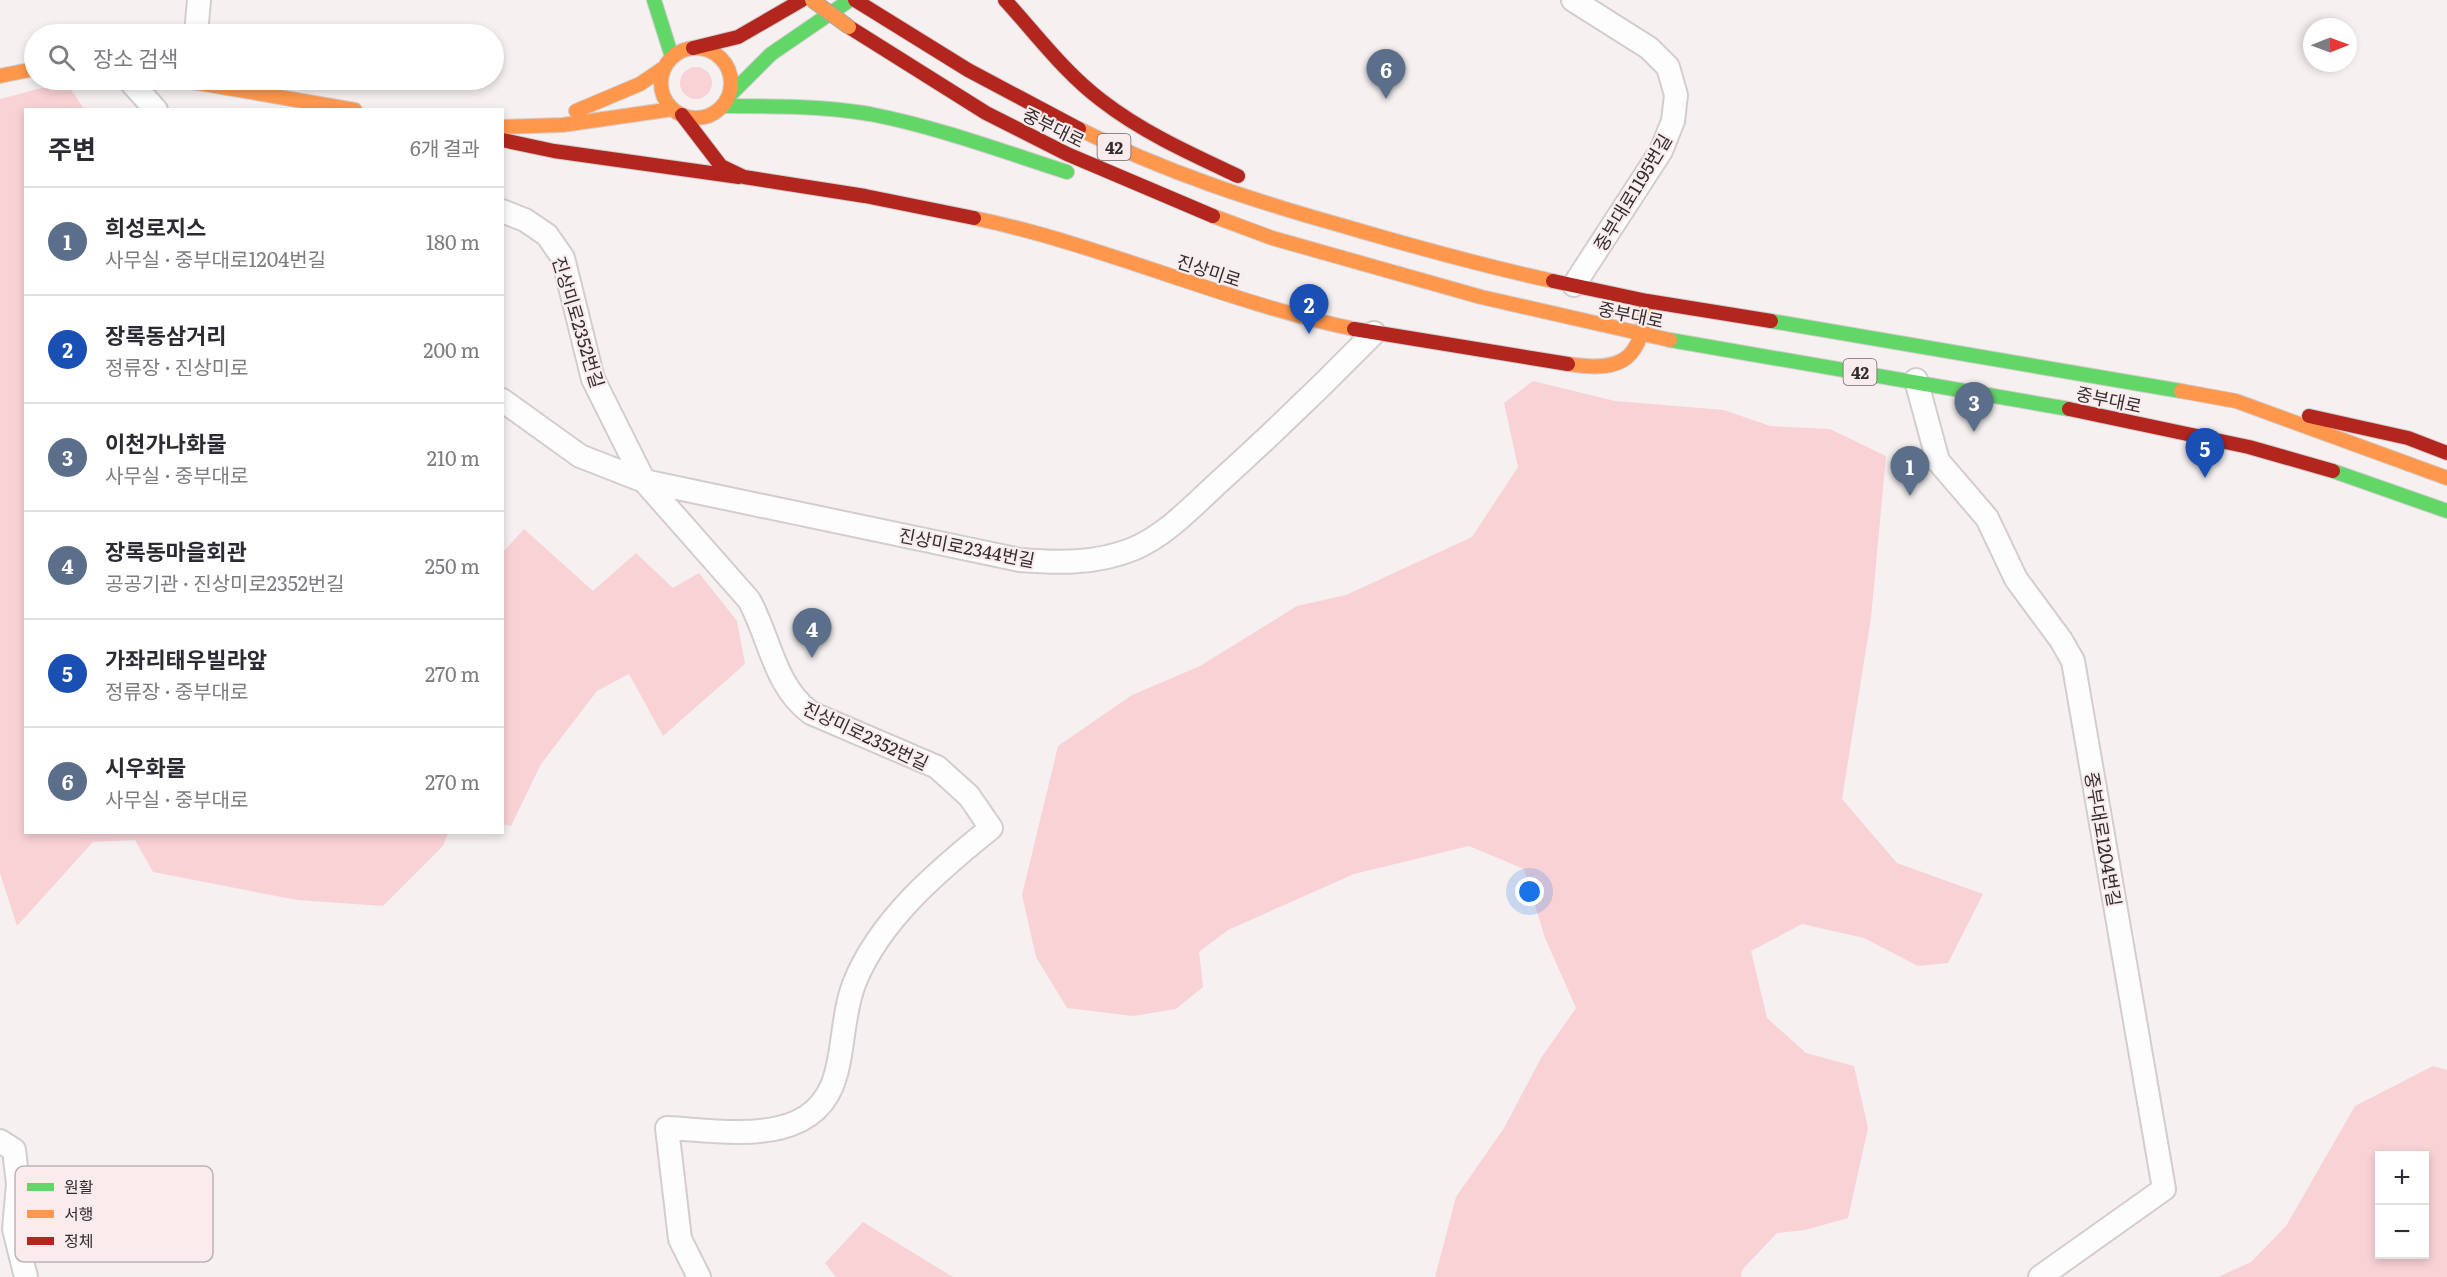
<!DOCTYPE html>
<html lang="ko">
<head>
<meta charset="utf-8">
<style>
  body { margin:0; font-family:Literata,"Noto Sans KR",serif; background:#f2f2f3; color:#2b2b33 }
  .controls { position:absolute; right:18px; bottom:18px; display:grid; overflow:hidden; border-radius:0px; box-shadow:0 3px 9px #0003 }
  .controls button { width:54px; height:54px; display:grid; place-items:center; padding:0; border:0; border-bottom:2px solid #e1e1e2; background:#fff; color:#2b2b33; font:30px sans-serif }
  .compass { position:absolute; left:2303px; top:18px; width:54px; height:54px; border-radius:50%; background:#fff; box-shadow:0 3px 9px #0003; rotate:89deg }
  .you { position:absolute; left:1530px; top:892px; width:21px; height:21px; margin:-15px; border:4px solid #fff; border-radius:50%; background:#1a73e8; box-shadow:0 0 0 9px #1a73e833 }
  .badge { display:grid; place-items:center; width:39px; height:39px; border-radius:50%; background:#db2777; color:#fff; font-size:20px; font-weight:700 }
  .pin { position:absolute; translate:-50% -50px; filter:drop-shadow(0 2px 3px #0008) }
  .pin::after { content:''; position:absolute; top:32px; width:21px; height:18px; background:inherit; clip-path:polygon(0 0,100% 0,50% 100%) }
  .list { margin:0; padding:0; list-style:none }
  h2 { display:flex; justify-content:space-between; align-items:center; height:78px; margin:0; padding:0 24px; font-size:26px }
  h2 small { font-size:20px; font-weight:400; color:#7c7c81 }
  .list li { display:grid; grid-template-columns:39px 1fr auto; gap:18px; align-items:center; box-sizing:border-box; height:108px; padding:0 24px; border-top:2px solid #e1e1e2 }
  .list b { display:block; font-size:22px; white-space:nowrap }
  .list p { margin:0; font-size:20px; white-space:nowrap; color:#7c7c81 }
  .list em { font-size:20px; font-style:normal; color:#7c7c81 }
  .icon { flex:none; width:33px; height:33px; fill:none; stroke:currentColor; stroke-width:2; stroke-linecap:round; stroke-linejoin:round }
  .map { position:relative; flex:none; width:2447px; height:1277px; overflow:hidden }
  .search { position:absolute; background:#fff; box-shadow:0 3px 9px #0003; left:24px; top:24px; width:480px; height:66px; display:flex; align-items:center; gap:15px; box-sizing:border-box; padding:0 21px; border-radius:33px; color:#7c7c81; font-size:22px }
  .panel { position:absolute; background:#fff; box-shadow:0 3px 9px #0003; left:24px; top:108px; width:480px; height:726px; border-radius:0px }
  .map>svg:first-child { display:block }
  .green { fill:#f9d2d6; fill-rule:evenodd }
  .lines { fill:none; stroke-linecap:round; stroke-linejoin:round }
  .street-casing { stroke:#d3cdce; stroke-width:26 }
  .fast-casing { stroke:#d3cdce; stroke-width:16 }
  .slow-casing { stroke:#d3cdce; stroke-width:16 }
  .jam-casing { stroke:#d3cdce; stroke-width:16 }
  .street { stroke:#fefdfd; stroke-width:22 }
  .fast { stroke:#63d668; stroke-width:14 }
  .slow { stroke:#ff974d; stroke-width:14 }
  .jam { stroke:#b3261e; stroke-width:14 }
  .slow-bridge-casing { stroke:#a4a89e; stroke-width:16; stroke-linecap:butt }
  .slow-bridge { stroke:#ff974d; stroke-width:14 }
  .labels { text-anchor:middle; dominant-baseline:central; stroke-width:4.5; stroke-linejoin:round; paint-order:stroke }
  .shield { fill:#faeced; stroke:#6e6667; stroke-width:1.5 }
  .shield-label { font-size:16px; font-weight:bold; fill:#322d2e }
  .street-label { font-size:18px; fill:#322d2e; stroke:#faeced }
  .key { fill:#faeced; stroke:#beb3b4; stroke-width:1.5 }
  .key-label { font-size:16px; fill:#322d2e }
</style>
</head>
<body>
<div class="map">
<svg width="2447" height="1277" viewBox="0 0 2447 1277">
  <rect width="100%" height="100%" fill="#f6f0f0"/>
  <path class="green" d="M680 83a16 16 0 1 1 32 0a16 16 0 1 1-32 0Z
    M42 88H70L84 109 26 110V832L448 833 443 846 383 906 297 900 153 872 135 840 93 842 17 926 0 873V99Z
    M1533 381 1615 401 1724 410 1770 426 1830 429 1886 456 1871 618 1842 799 1897 863 1983 894 1948 963 1918 966 1864 938 1802 924 1751 951 1767 1018 1806 1053 1854 1066 1868 1128 1848 1218 1805 1230 1777 1233 1742 1270 1741 1277H1435L1456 1197 1504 1128 1541 1058 1576 1008 1545 938 1524 869 1469 846 1354 874 1228 930 1199 952 1203 987 1176 1009 1133 1016 1067 1008 1036 957 1022 895 1058 746 1132 695 1200 666 1297 606 1346 595 1472 537 1518 467 1504 403Z
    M524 529 593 591 636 553 673 588 699 573 737 621 745 664 663 736 629 674 597 691 541 764 511 826 502 824V553Z
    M2433 1066 2447 1070V1277H2218L2251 1262 2286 1226 2355 1106ZM2380 1156H2424V1254H2380Z
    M863 1222 953 1277H836L825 1263Z"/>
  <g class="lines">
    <defs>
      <path id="street" d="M1573 0 1649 48 1668 67 1676 95 1673 121 1661 151 1574 285
        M196 34 199 0
        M129 80 156 110
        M502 211 525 220 547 235 563 258 593 379 644 481 749 600C770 638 774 686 811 713L937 767 969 796 991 828C939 870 879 920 854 984 843 1013 844 1045 836 1074 816 1149 727 1131 667 1128L680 1239 699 1277
        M1916 380 1938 461 1987 518 2016 579 2061 640 2073 661 2164 1189 2040 1277
        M502 400 580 456 644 481 1020 560C1058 563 1096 564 1133 549 1166 535 1193 506 1219 482 1272 434 1324 384 1374 333
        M0 1141 14 1150 18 1184 14 1229 26 1277"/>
      <path id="fast" d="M654 0 672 57
        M730 95 771 54 850 0
        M724 106C773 106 822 106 870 114 937 127 1002 151 1067 172
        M1771 321 2181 391
        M1670 340 2069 409
        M2333 471 2447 511"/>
      <path id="slow" d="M661 83a35 35 0 1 1 70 0a35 35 0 1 1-70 0Z
        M0 76 34 69
        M181 80 355 110
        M576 111 640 84 665 67
        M502 127 562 125 673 109
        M1079 129C1165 172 1254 201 1347 227 1415 247 1484 266 1553 281
        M1213 216 1272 238 1481 297 1670 340
        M974 218C1103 245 1225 302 1354 329
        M1568 364C1626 373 1641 358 1647 301
        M2181 391 2236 401 2447 478"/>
      <path id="jam" d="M855 0 968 70 1079 129
        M1005 0C1036 34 1064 72 1101 100 1142 132 1191 154 1238 176
        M849 27 986 113 1067 154 1213 216
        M693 48 738 37 802 0
        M682 115 721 166 744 177 865 196 974 218
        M502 140 554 151 739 177
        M1553 281 1647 301 1771 321
        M1354 329 1568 364
        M2069 409 2249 447 2333 471
        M2309 416 2408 438 2447 453"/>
    </defs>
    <use href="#street" class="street-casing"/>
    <use href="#fast" class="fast-casing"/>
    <use href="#slow" class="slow-casing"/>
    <use href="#jam" class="jam-casing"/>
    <use href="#street" class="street"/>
    <use href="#fast" class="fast"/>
    <use href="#slow" class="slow"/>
    <use href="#jam" class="jam"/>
    <defs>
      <path id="slow-bridge" d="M812 0 849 27"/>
    </defs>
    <use href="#slow-bridge" class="slow-bridge-casing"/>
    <use href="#slow-bridge" class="slow-bridge"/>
  </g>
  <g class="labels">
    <g class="shield">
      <rect x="1097.5" y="134" width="33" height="26" rx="4.5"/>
      <rect x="1843.5" y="359" width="33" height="26" rx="4.5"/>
    </g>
    <g class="shield-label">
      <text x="1114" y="147">42</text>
      <text x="1860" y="372">42</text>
    </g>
    <g class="street-label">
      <text transform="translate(1054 127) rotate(26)">중부대로</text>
      <text transform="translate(1632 192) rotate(-59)">중부대로1195번길</text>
      <text transform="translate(1209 270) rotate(18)">진상미로</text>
      <text transform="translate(1631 314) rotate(12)">중부대로</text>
      <text transform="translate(579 322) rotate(73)">진상미로2352번길</text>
      <text transform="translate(2109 399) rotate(12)">중부대로</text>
      <text transform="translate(967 547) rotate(11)">진상미로2344번길</text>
      <text transform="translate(866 735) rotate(25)">진상미로2352번길</text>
      <text transform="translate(2104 839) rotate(80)">중부대로1204번길</text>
    </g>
  </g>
  <rect x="15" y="1166" width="198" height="96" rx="9" class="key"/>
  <rect x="27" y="1183" width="27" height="8" fill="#63d668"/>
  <rect x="27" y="1210" width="27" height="8" fill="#ff974d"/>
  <rect x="27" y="1237" width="27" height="8" fill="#b3261e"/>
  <g class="key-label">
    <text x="64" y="1193">원활</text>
    <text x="64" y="1220">서행</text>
    <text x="64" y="1247">정체</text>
  </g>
</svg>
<div class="controls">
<button>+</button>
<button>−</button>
</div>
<svg class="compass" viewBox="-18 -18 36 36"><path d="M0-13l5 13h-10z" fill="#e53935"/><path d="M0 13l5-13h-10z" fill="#7c7c81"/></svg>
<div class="you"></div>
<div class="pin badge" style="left:1910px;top:496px;background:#5c6f8a">1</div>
<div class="pin badge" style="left:1309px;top:334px;background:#1a4fb4">2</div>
<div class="pin badge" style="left:1974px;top:432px;background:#5c6f8a">3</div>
<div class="pin badge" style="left:812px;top:658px;background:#5c6f8a">4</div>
<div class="pin badge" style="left:2205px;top:478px;background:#1a4fb4">5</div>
<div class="pin badge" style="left:1386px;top:99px;background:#5c6f8a">6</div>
<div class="search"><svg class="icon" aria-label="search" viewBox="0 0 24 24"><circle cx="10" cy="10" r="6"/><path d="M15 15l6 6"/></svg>장소 검색</div>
<section class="panel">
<h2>주변<small>6개 결과</small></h2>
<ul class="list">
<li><span class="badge" style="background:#5c6f8a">1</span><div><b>희성로지스</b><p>사무실 · 중부대로1204번길</p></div><em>180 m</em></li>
<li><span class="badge" style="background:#1a4fb4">2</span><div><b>장록동삼거리</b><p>정류장 · 진상미로</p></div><em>200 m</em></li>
<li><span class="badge" style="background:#5c6f8a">3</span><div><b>이천가나화물</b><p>사무실 · 중부대로</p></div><em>210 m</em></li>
<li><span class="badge" style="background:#5c6f8a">4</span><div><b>장록동마을회관</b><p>공공기관 · 진상미로2352번길</p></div><em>250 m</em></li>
<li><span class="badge" style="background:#1a4fb4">5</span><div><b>가좌리태우빌라앞</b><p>정류장 · 중부대로</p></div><em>270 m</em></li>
<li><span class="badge" style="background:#5c6f8a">6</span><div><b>시우화물</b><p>사무실 · 중부대로</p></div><em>270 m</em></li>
</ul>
</section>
</div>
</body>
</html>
